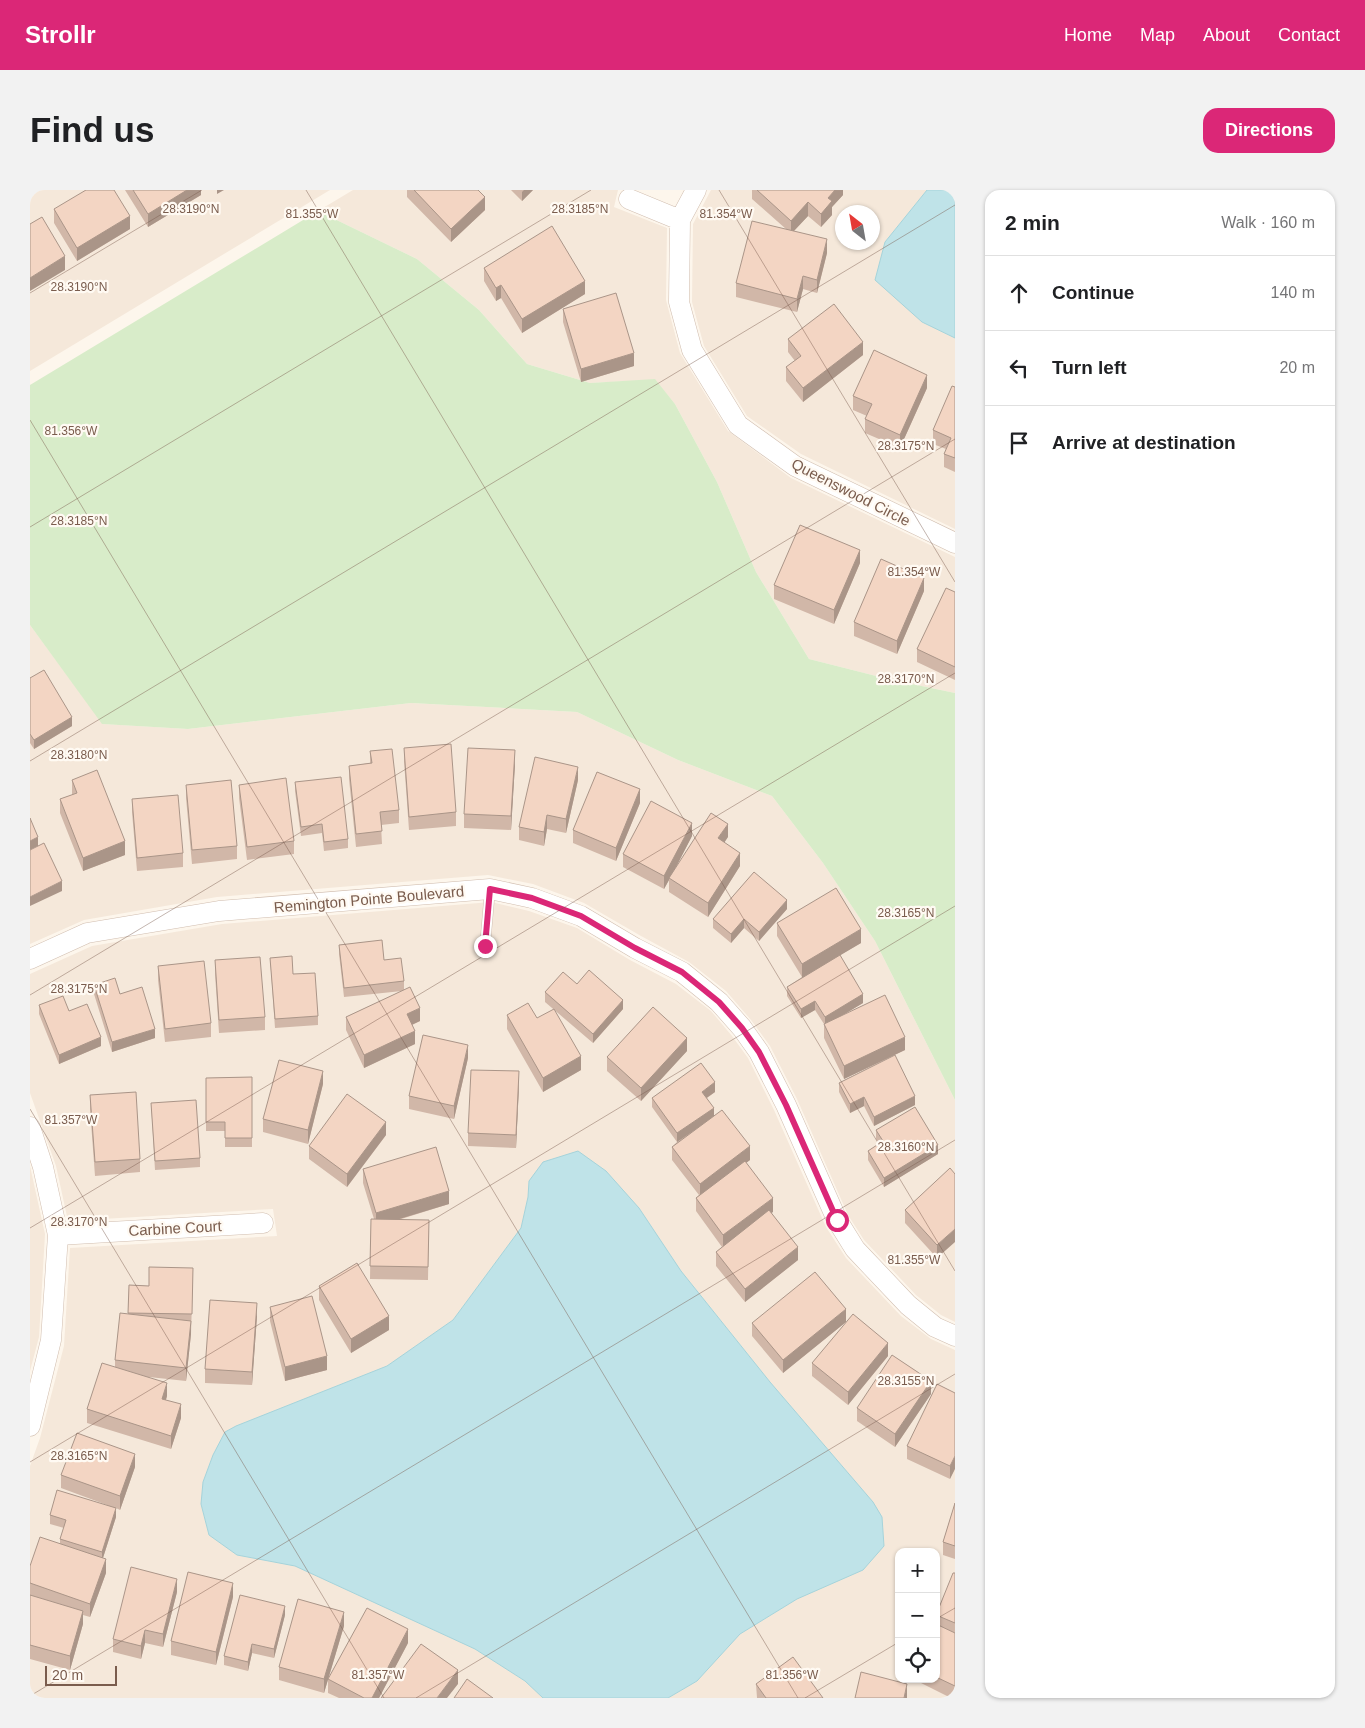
<!DOCTYPE html>
<html lang="en">
<head>
<meta charset="utf-8">
<style>
  body { margin:0; font-family:Helvetica,sans-serif; background:#f2f2f2; color:#202124 }
  .controls { position:absolute; right:15px; bottom:15px; display:grid; overflow:hidden; border-radius:10px; box-shadow:0 1px 4px #0004 }
  .controls button { width:45px; height:45px; display:grid; place-items:center; padding:0; border:0; border-bottom:1px solid #e0e0e0; background:#fff; color:#202124; font:25px sans-serif }
  .compass { position:absolute; left:805px; top:15px; width:45px; height:45px; border-radius:50%; background:#fff; box-shadow:0 1px 4px #0004; rotate:329deg }
  .scale { position:absolute; left:15px; bottom:12px; width:72px; box-sizing:border-box; padding-left:5px; border:2px solid #7a5c4d; border-top:0; font-size:14px; line-height:18px; white-space:nowrap; color:#7a5c4d; -webkit-text-stroke:4px #fffaf3; paint-order:stroke }
  .stop { position:absolute; width:15px; height:15px; margin:-11px; border:4px solid #db2777; border-radius:50%; background:#fff }
  .stop.end { background:#db2777; border-color:#fff; box-shadow:0 1px 5px #0008 }
  .list { margin:0; padding:0; list-style:none }
  h2 { display:flex; justify-content:space-between; align-items:center; height:65px; margin:0; padding:0 20px; font-size:21px }
  h2 small { font-size:16px; font-weight:400; color:#757577 }
  .list li { display:grid; grid-template-columns:32px 1fr auto; gap:15px; align-items:center; box-sizing:border-box; height:75px; padding:0 20px; border-top:1px solid #e0e0e0 }
  .list b { display:block; font-size:19px; white-space:nowrap }
  .list em { font-size:16px; font-style:normal; color:#757577 }
  .icon { flex:none; width:28px; height:28px; fill:none; stroke:currentColor; stroke-width:2; stroke-linecap:round; stroke-linejoin:round }
  .map { position:relative; flex:none; width:925px; height:1508px; overflow:hidden; border-radius:15px }
  header { display:flex; align-items:center; gap:30px; box-sizing:border-box; height:70px; padding:0 25px; background:#db2777; color:#fff }
  header strong { font-size:24px }
  nav { display:flex; gap:28px; margin-inline-start:auto; font-size:18px }
  .intro { display:flex; align-items:center; justify-content:space-between; box-sizing:border-box; height:120px; padding:0 30px }
  h1 { margin:0; font-size:35px }
  .button { padding:12px 22px; border-radius:15px; background:#db2777; color:#fff; font-size:18px; font-weight:700 }
  main { display:flex; gap:30px; padding:0 30px }
  aside { flex:1; background:#fff; border-radius:15px; box-shadow:0 1px 4px #0004 }
  .map>svg:first-child { display:block }
  .residential { fill:#f5e8da; fill-rule:evenodd }
  .green { fill:#d8ecc9 }
  .water { fill:#bfe3e8; stroke:#a5d3da }
  .lines { fill:none; stroke-linecap:round; stroke-linejoin:round }
  .service-casing { stroke:#d1beb0; stroke-width:11 }
  .minor-casing { stroke:#d1beb0; stroke-width:21 }
  .service { stroke:#fff; stroke-width:10 }
  .minor { stroke:#fff; stroke-width:20 }
  .wall { fill:#d1b7a8 }
  .shaded-wall { fill:#aa9588 }
  .building { fill:#f3d5c3; stroke:#aa9588 }
  .route { stroke:#db2777; stroke-width:6 }
  .ticks { fill:none; stroke:#7a5c4d; stroke-width:1; stroke-opacity:0.45 }
  .labels { text-anchor:middle; dominant-baseline:central; stroke-width:4.5; stroke-linejoin:round; paint-order:stroke }
  .street-label { font-size:15px; fill:#7a5c4d; stroke:#fffaf3 }
  .ticks-label { font-size:12px; text-anchor:middle; fill:#7a5c4d; stroke:#fffaf3; stroke-width:4.5; stroke-linejoin:round; paint-order:stroke }
</style>
</head>
<body>
<header>
<strong>Strollr</strong>
<nav><a>Home</a><a>Map</a><a>About</a><a>Contact</a></nav>
</header>
<div class="intro"><h1>Find us</h1><a class="button">Directions</a></div>
<main>
<div class="map">
<svg width="925" height="1508" viewBox="0 0 925 1508">
  <rect width="100%" height="100%" fill="#fdf6ec"/>
  <path class="residential" d="M0 0H300L0 181Z
    M323 0H588L584 17 637 38 636 110 650 163 698 241 761 288 925 367V503L858 489 779 469 726 382 687 292 645 214 625 190 560 193 497 174 449 120 387 69 288 21Z
    M681 0H897L855 52 892 132 925 148V339L771 264 717 226 674 156 662 112 663 34ZM812 22H842V52H812Z
    M0 435 73 534 158 539 381 513 547 522 648 570 742 606 793 673 845 751 925 910V1132L911 1125 886 1105 834 1050 818 1025 767 909 740 856 721 830 696 801 659 772 611 746 554 713 503 694 458 685 187 707 54 730 0 754Z
    M461 712 499 721 547 738 600 770 646 794 681 821 702 846 718 868 744 920 796 1037 816 1068 871 1126 901 1149 925 1160V1508H638L667 1491 710 1444 767 1409 843 1312 740 1192 651 1081 609 1018 499 991 498 1007 491 1038 423 1130 357 1176 206 1236 195 1242 183 1265 173 1292 171 1314 179 1345 207 1365 265 1376 445 1459 495 1491 513 1508H0V1276L10 1248 34 1156 40 1058 247 1046 243 1019 38 1031 26 976 0 903V784L62 756 192 734ZM869 1362H906V1489H869Z
    M0 976 15 1044 9 1147 0 1181Z"/>
  <path class="green" d="M288 21 387 69 449 120 497 174 560 193 625 189 645 214 687 292 726 382 779 469 858 489 925 503V910L845 751 793 673 742 606 648 570 547 522 381 513 158 539 72 534 0 435V195Z"/>
  <path class="water" d="M897 0H925V148L892 132 845 90 855 52Z
    M548 961 576 981 609 1018 651 1081 740 1192 843 1312 852 1327 854 1356 833 1380 767 1409 710 1444 667 1491 638 1508H513L495 1491 445 1459 265 1376 207 1365 179 1345 171 1314 173 1292 183 1265 195 1242 206 1236 357 1176 423 1130 491 1038 498 1007 499 991 513 972Z"/>
  <g class="lines">
    <defs>
      <path id="service" d="M455 756 460 699"/>
      <path id="minor" d="M666 0 650 30 649 112 662 160 708 235 765 276 925 353
        M599 9 650 30
        M0 769 57 743 189 721 460 699 502 708 551 726 605 758 652 782 689 812 712 838 729 862 756 915 807 1030 825 1059 878 1115 905 1137 925 1146
        M0 937 13 977 28 1045 21 1150 0 1236
        M28 1045 233 1033"/>
    </defs>
    <use href="#service" class="service-casing"/>
    <use href="#minor" class="minor-casing"/>
    <use href="#service" class="service"/>
    <use href="#minor" class="minor"/>
  </g>
  <path class="wall" d="M95 0H171V5L118 37Z
    M377 0H448L455 20 421 52 377 7Z
    M481 0H503L492 11Z
    M722 0H813V5L802 17V25L791 37 778 26 764 41 797 63 787 103 773 99 767 122 706 107V93L756 39 722 9Z
    M24 19 100 39 47 71 24 33Z
    M454 78 555 104 492 143 471 108 466 111 454 91Z
    M533 119 604 176 551 192 533 132Z
    M758 149 833 165 773 212 756 191V177L765 171 758 162Z
    M925 197V282L914 277V264L916 259 903 254V240Z
    M897 198 870 258 835 243V229L837 226 823 220V206Z
    M830 373 804 434 744 409V395Z
    M894 401 867 464 824 446V432Z
    M925 402V490L887 472V459Z
    M0 488 42 536 4 559 0 553Z
    M374 558 426 622V636L379 640 374 571Z
    M340 561 369 620V633L351 635 352 654 326 657 319 589V576L340 573Z
    M485 574 481 640 434 638V624Z
    M42 590 95 665 53 681 30 623V609L42 605Z
    M548 590 536 643 517 639 514 656 489 650V637Z
    M265 592 318 649V658L294 661 292 643 271 646 265 601Z
    M156 595 207 656V669L162 674 156 608Z
    M209 595 264 651V664L217 670 209 608Z
    M102 609 153 663V677L107 681 102 622Z
    M610 613 586 671 543 653V640Z
    M662 646 644 680 698 647 694 652 710 676 678 727 639 702V690L634 699 593 677V664Z
    M757 719 729 751 714 738 701 753 683 738V729Z
    M747 733 831 753 810 765 833 813 811 826 875 860 814 889 794 848V834L785 820 771 828 757 806V797L772 787 747 746Z
    M309 755 354 770 374 791V800L390 831 382 835 385 854 334 878 316 840V827L372 801 314 807 309 764Z
    M240 768 288 826V835L245 838Z
    M185 770 235 827V840L189 843 185 784Z
    M128 776 181 833V847L135 852 128 790Z
    M547 794 593 819 563 853 515 812V802Z
    M64 795 125 848 82 862 64 804Z
    M9 815 39 821 71 856 29 874 9 824Z
    M477 825 507 828 551 880 513 902 477 839Z
    M657 861 611 911 577 881V867Z
    M438 868 424 929 379 919V906Z
    M222 887V957H195V941H176V888Z
    M809 893 885 915 844 936 834 916 820 923 809 902Z
    M293 894 278 954 233 942V929Z
    M489 895 486 958 438 956V943Z
    M685 902 677 908 684 926 720 970 716 973 743 1022H741L768 1070 715 1112 686 1076V1062L692 1057 666 1021V1008L669 1005 642 970V957L647 952 622 917V908Z
    M60 905 110 969V982L65 986 60 919Z
    M121 913 170 968V977L125 980Z
    M846 940 908 964 854 997 838 970V961L849 954 846 949Z
    M356 945 317 997 279 969V956Z
    M333 979 419 1014 368 1030H399L398 1090 340 1089 341 1029H344L333 993Z
    M925 984 907 1068 875 1033V1020Z
    M163 1078 161 1144 156 1191 119 1187 137 1206 136 1210 151 1228 141 1259 57 1233V1219L85 1177V1170L98 1124 99 1095 119 1096Z
    M289 1096 359 1140 321 1163 289 1110Z
    M240 1117 297 1180 255 1191 240 1131Z
    M227 1126 222 1195 175 1193V1179Z
    M816 1132 753 1183 722 1146V1133Z
    M858 1166 818 1215 782 1186V1173Z
    M925 1203 920 1289 877 1269V1256Z
    M901 1204 865 1257 827 1231V1218Z
    M105 1277 90 1320 86 1318V1327L73 1368 76 1383 60 1427 53 1425V1434L40 1480 0 1469V1376L30 1354V1349L34 1338 20 1334V1325L77 1315 31 1298V1285Z
    M925 1313V1369L913 1365V1352Z
    M925 1383V1508H921L883 1489H906V1424Z
    M147 1402 133 1457 115 1453 111 1469 83 1462V1449Z
    M203 1407 186 1475 141 1465V1451Z
    M255 1425 244 1468 222 1463 218 1481 194 1475V1466Z
    M314 1436 294 1503 249 1490V1477Z
    M378 1453 349 1508H309L298 1503V1489Z
    M726 1494 793 1508H727Z"/>
  <path class="shaded-wall" d="M157 0H171V5L118 37V24Z
    M187 0H194L187 4Z
    M494 0H503L492 11V2Z
    M805 0H813V5L802 17V25L791 37V24L798 8Z
    M455 7V20L421 52V39Z
    M778 12V26L761 44V31Z
    M100 26V39L47 71V58Z
    M797 49V63L787 103V90Z
    M35 66V80L0 101V88Z
    M773 86V99L767 122V109Z
    M555 91V104L492 143V129Z
    M471 95V108L466 111V98Z
    M833 152V165L773 212V198Z
    M604 163V176L551 192V179Z
    M897 185V198L870 258V245Z
    M830 360V373L804 434V420Z
    M894 388V401L867 464V451Z
    M42 527V536L4 559V550Z
    M485 560V574L481 640V626Z
    M548 577V590L536 643V629Z
    M610 599V613L586 671V658Z
    M517 625V639L514 656V642Z
    M662 633V646L640 689 639 688V690L634 699V686Z
    M698 634V647L688 662V648Z
    M8 647V656L0 660V651Z
    M95 651V665L53 681V668Z
    M710 663V676L678 727V713Z
    M32 691V701L0 716V707Z
    M757 710V719L729 751V742Z
    M714 729V738L701 753V744Z
    M831 739V753L772 788V774Z
    M833 804V813L795 836V827Z
    M593 810V819L563 853V844Z
    M785 811V820L771 828V819Z
    M390 818V831L377 837V824Z
    M125 839V848L82 862V852Z
    M385 841V854L334 878V865Z
    M71 847V856L29 874V865Z
    M875 847V860L814 889V876Z
    M657 848V861L611 911V898Z
    M438 855V868L424 929V916Z
    M551 866V880L513 902V888Z
    M293 881V894L278 954V940Z
    M489 881V895L486 958V945Z
    M685 892V902L672 911V902Z
    M885 906V915L844 936V927Z
    M834 907V916L820 923V914Z
    M684 918V927L647 952V943Z
    M356 932V945L317 997V984Z
    M908 955V964L854 997V988Z
    M720 956V970L670 1007V994Z
    M419 1001V1014L346 1036V1023Z
    M743 1008V1022L693 1058V1045Z
    M925 1039V1052L907 1068V1055Z
    M768 1057V1070L715 1112V1099Z
    M227 1113V1126L222 1195V1182Z
    M816 1119V1132L753 1183V1170Z
    M359 1126V1140L321 1163V1149Z
    M161 1131V1144L156 1191V1178Z
    M858 1153V1166L818 1215V1202Z
    M297 1166V1180L255 1191V1177Z
    M901 1191V1204L865 1257V1244Z
    M137 1193V1206L132 1222V1209Z
    M151 1214V1228L141 1259V1246Z
    M105 1264V1277L90 1320V1306Z
    M925 1266V1279L920 1289V1276Z
    M86 1318V1327L72 1371V1362Z
    M76 1369V1383L60 1427V1414Z
    M147 1389V1402L133 1457V1444Z
    M203 1393V1407L186 1475V1462Z
    M255 1416V1425L244 1468V1459Z
    M53 1421V1434L40 1480V1466Z
    M314 1422V1436L294 1503V1489Z
    M378 1439V1453L349 1508H342Z
    M115 1440V1453L111 1469V1456Z
    M222 1454V1463L218 1481V1472Z
    M428 1480V1494L417 1508H407Z
    M877 1494V1508H874Z"/>
  <path class="building" d="M56 0H84L100 26 47 58 24 19Z
    M103 0H157L118 24Z
    M384 0H448L455 7 421 39Z
    M727 0H805L798 8 802 11 791 24 778 12 761 31Z
    M12 27 35 66 0 88V34Z
    M722 31 797 49 787 90 773 86 767 109 706 93Z
    M522 36 555 91 492 129 471 95 466 98 454 78Z
    M586 103 604 163 551 179 533 119Z
    M804 114 833 152 773 198 756 177 771 166 758 149Z
    M844 160 897 185 870 245 835 229 842 214 823 206Z
    M922 196 925 197V268L914 264 921 248 903 240Z
    M770 335 830 360 804 420 744 395Z
    M851 369 894 388 867 451 824 432Z
    M916 398 925 402V477L887 459Z
    M14 480 42 527 4 550 0 544V488Z
    M421 554 426 622 379 627 374 558Z
    M438 558 485 560 481 626 434 624Z
    M362 559 369 620 350 622 352 641 326 644 319 576 342 573 340 561Z
    M505 567 548 577 536 629 517 625 514 642 489 637Z
    M67 580 95 651 53 668 30 609 47 603 42 590Z
    M567 582 610 599 586 658 543 640Z
    M311 587 318 649 294 652 292 634 271 637 265 592Z
    M256 588 264 651 217 657 209 595Z
    M201 590 207 656 162 660 156 595Z
    M148 605 153 663 107 668 102 609Z
    M621 611 662 633 634 686 593 664Z
    M681 623 698 634 688 648 710 663 678 713 639 688Z
    M0 628 8 647 0 651Z
    M14 653 32 691 0 707V660Z
    M724 682 757 710 729 742 714 729 701 744 683 729Z
    M806 698 831 739 772 774 747 733Z
    M352 750 354 770 371 768 374 791 314 798 309 755Z
    M810 765 833 804 795 827 785 811 771 819 757 797Z
    M262 766 263 784 285 783 288 826 245 829 240 768Z
    M230 767 235 827 189 830 185 770Z
    M174 771 181 833 135 839 128 776Z
    M559 780 593 810 563 844 515 802 533 782 547 794Z
    M85 788 90 804 112 797 125 839 82 852 64 795Z
    M380 797 390 818 377 824 385 841 334 865 316 827Z
    M855 805 875 847 814 876 794 834Z
    M33 806 39 821 57 814 71 847 29 865 9 815Z
    M498 813 507 828 524 819 551 866 513 888 477 825Z
    M623 817 657 848 611 898 577 867Z
    M393 845 438 855 424 916 379 906Z
    M865 865 885 906 844 927 834 907 820 914 809 893Z
    M249 870 293 881 278 940 233 929Z
    M671 873 685 892 672 902 684 918 647 943 622 908Z
    M441 880 489 881 486 945 438 943Z
    M222 887V948H195V932H176V888Z
    M106 902 110 969 65 972 60 905Z
    M317 904 356 932 317 984 279 956Z
    M166 910 170 968 125 971 121 913Z
    M885 917 908 955 854 988 838 961 853 951 846 940Z
    M692 920 720 956 670 994 642 957Z
    M406 957 419 1001 346 1023 333 979Z
    M715 971 743 1008 693 1045 666 1008Z
    M920 978 925 984V1039L907 1055 875 1020Z
    M739 1020 768 1057 715 1099 686 1062Z
    M341 1029 399 1030 398 1077 340 1076Z
    M327 1073 359 1126 321 1149 289 1096Z
    M119 1077 163 1078 162 1124 98 1123 99 1095 119 1096Z
    M785 1082 816 1119 753 1170 722 1133Z
    M282 1106 297 1166 255 1177 240 1117Z
    M180 1110 227 1113 222 1182 175 1179Z
    M90 1123 161 1131 156 1178 85 1170Z
    M823 1124 858 1153 818 1202 782 1173Z
    M862 1165 901 1191 865 1244 827 1218Z
    M72 1173 137 1193 132 1209 151 1214 141 1246 57 1219Z
    M907 1194 925 1203V1266L920 1276 877 1256Z
    M47 1243 105 1264 90 1306 31 1285Z
    M27 1300 86 1318 72 1362 30 1349 36 1330 20 1325Z
    M925 1313V1356L913 1352Z
    M10 1347 76 1369 60 1414 0 1393V1376Z
    M101 1377 147 1389 133 1444 115 1440 111 1456 83 1449Z
    M158 1382 203 1393 186 1462 141 1451Z
    M923 1383H925V1433L906 1425Z
    M0 1405 53 1421 40 1466 0 1455Z
    M210 1405 255 1416 244 1459 222 1454 218 1472 194 1466Z
    M268 1409 314 1422 294 1489 249 1477Z
    M337 1418 378 1439 342 1508H334L298 1489Z
    M906 1434 925 1443V1496L906 1487Z
    M391 1454 428 1480 407 1508H351Z
    M763 1467 793 1508H736L726 1494Z
    M831 1482 877 1494 874 1508H825Z
    M437 1489 463 1508H424Z"/>
  <g class="lines">
    <path class="route" d="M455 756 460 699 502 708 551 726 605 758 652 782 689 812 712 838 729 862 756 915 807 1030"/>
  </g>
  <path class="ticks" d="M276 0 925 1081M689 0 925 392M0 103 172 0M0 230 768 1508M0 337 561 0M0 571 925 15M0 805 925 249M0 919 354 1508M0 1038 925 483M0 1272 925 716M906 1429 925 1418M0 1506 925 950M386 1508 925 1184M775 1508 869 1452"/>
  <g class="labels">
    <g class="street-label">
      <text transform="translate(821 302) rotate(27)">Queenswood Circle</text>
      <text transform="translate(339 709) rotate(-5)">Remington Pointe Boulevard</text>
      <text transform="translate(145 1038) rotate(-3)">Carbine Court</text>
    </g>
  </g>
  <g class="ticks-label">
    <text x="161" y="23">28.3190°N</text>
    <text x="550" y="23">28.3185°N</text>
    <text x="282" y="28">81.355°W</text>
    <text x="696" y="28">81.354°W</text>
    <text x="49" y="101">28.3190°N</text>
    <text x="41" y="245">81.356°W</text>
    <text x="876" y="260">28.3175°N</text>
    <text x="49" y="335">28.3185°N</text>
    <text x="884" y="386">81.354°W</text>
    <text x="876" y="493">28.3170°N</text>
    <text x="49" y="569">28.3180°N</text>
    <text x="876" y="727">28.3165°N</text>
    <text x="49" y="803">28.3175°N</text>
    <text x="41" y="934">81.357°W</text>
    <text x="876" y="961">28.3160°N</text>
    <text x="49" y="1036">28.3170°N</text>
    <text x="884" y="1074">81.355°W</text>
    <text x="876" y="1195">28.3155°N</text>
    <text x="49" y="1270">28.3165°N</text>
    <text x="348" y="1489">81.357°W</text>
    <text x="762" y="1489">81.356°W</text>
  </g>
</svg>
<div class="controls">
<button>+</button>
<button>−</button>
<button><svg class="icon" aria-label="locate" viewBox="0 0 24 24"><circle cx="12" cy="12" r="6"/><path d="M12 2v4M12 18v4M2 12h4M18 12h4"/></svg></button>
</div>
<svg class="compass" viewBox="-18 -18 36 36"><path d="M0-13l5 13h-10z" fill="#e53935"/><path d="M0 13l5-13h-10z" fill="#757577"/></svg>
<div class="scale">20 m</div>
<div class="stop" style="left:807px;top:1030px"></div>
<div class="stop end" style="left:455px;top:756px"></div>
</div>
<aside>
<h2>2 min<small>Walk · 160 m</small></h2>
<ul class="list">
<li><svg class="icon" aria-label="ahead" viewBox="0 0 24 24"><path d="M12 20V5M6 11l6-6 6 6"/></svg><div><b>Continue</b></div><em>140 m</em></li>
<li><svg class="icon" aria-label="left" viewBox="0 0 24 24"><path d="M17 20v-9H6M10 6l-5 5 5 5"/></svg><div><b>Turn left</b></div><em>20 m</em></li>
<li><svg class="icon" aria-label="arrive" viewBox="0 0 24 24"><path d="M6 21V4h12l-3 4 3 4H6"/></svg><div><b>Arrive at destination</b></div></li>
</ul>
</aside>
</main>
</body>
</html>
